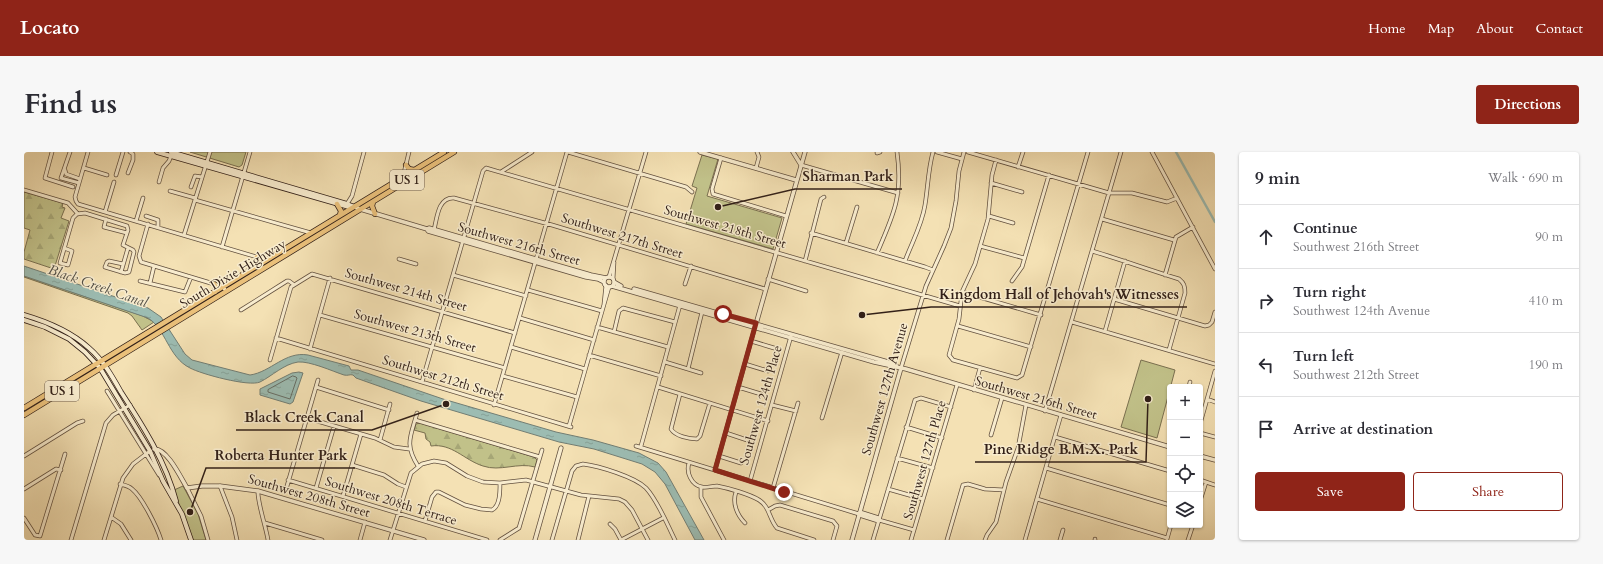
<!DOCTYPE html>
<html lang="en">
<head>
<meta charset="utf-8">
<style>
  body { margin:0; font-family:Cardo,serif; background:#f7f7f7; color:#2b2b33 }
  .controls { position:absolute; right:12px; bottom:12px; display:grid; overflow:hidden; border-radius:4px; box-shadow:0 1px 3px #0004 }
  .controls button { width:36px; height:36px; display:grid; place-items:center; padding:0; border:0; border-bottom:1px solid #e1e1e2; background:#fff; color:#2b2b33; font:20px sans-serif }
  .stop { position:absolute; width:12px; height:12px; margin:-9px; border:3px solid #8f2418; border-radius:50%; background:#fff }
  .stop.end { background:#8f2418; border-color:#fff; box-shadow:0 1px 4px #0008 }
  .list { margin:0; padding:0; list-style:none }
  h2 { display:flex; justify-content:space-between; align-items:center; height:52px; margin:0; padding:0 16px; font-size:17px }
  h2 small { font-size:13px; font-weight:400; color:#7c7c81 }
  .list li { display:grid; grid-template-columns:26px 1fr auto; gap:12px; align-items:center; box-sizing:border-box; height:64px; padding:0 16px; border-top:1px solid #e1e1e2 }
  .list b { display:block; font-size:15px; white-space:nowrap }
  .list p { margin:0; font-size:13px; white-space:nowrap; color:#7c7c81 }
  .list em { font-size:13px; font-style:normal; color:#7c7c81 }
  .actions { display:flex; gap:8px; padding:12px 16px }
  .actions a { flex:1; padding:9px 0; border:1px solid #8f2418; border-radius:4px; text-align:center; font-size:14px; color:#8f2418 }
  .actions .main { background:#8f2418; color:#fff }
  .icon { flex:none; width:22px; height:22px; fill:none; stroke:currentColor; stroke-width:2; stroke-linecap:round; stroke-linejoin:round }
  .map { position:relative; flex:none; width:1191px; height:388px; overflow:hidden; border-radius:4px }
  header { display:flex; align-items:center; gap:24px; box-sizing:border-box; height:56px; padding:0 20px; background:#8f2418; color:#fff }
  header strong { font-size:19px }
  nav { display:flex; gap:22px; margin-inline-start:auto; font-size:14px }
  .intro { display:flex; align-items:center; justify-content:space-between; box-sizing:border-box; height:96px; padding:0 24px }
  h1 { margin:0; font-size:28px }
  .button { padding:10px 18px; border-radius:4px; background:#8f2418; color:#fff; font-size:14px; font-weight:700 }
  main { display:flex; gap:24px; padding:0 24px }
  aside { flex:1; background:#fff; border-radius:4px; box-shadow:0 1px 3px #0004 }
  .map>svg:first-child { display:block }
  .grass { fill:url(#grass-tufts); stroke:#7a7050 }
  .forest { fill:url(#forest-firs); stroke:#7a7050 }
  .park { fill:#c1c189; stroke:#7a7050 }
  .water { fill:url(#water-ripples); stroke:#727e74 }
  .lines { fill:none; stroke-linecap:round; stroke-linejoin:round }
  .shore { stroke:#676e65; stroke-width:1 }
  .canal { stroke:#9cbcb2; stroke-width:2.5 }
  .minor-casing { stroke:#62503f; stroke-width:4.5 }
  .tertiary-casing { stroke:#62503f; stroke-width:5 }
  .secondary-casing { stroke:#322018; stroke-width:5.5 }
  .trunk-casing { stroke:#322018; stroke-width:6 }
  .minor { stroke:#f8ecce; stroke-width:3 }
  .tertiary { stroke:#f8ecce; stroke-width:3.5 }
  .secondary { stroke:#f8ecce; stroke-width:4 }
  .trunk { stroke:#eac07a; stroke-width:4.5 }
  .route { stroke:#8f2418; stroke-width:5 }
  .labels { text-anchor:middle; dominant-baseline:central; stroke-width:3; stroke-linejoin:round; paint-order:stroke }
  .shield { fill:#f8ecce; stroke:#6d5d4f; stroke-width:1 }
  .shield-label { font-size:12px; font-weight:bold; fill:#322018 }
  .street-label { font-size:13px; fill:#322018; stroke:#f8ecce }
  .water-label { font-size:14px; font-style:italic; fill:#524f46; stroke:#f8ecce }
  .leader { fill:none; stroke:#322018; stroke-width:1.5 }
  .callout-dot { fill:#322018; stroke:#f8ecce; stroke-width:1.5 }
  .callout-label { font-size:14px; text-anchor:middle; font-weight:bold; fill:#322018; stroke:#f8ecce; stroke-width:3; stroke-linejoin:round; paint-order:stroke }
</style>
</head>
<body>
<header>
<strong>Locato</strong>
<nav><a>Home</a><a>Map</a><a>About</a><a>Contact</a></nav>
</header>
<div class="intro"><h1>Find us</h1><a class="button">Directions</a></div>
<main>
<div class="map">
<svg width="1191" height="388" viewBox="0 0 1191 388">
  <defs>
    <pattern id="grass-tufts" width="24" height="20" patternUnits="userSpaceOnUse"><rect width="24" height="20" fill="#c1c189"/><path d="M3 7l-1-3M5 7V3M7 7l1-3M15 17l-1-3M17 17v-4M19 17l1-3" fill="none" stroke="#a6a676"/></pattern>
    <pattern id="forest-firs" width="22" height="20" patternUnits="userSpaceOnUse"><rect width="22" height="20" fill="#c1c189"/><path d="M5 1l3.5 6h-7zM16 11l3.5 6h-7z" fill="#a6a676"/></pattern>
    <pattern id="water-ripples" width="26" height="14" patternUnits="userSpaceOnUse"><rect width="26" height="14" fill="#9cbcb2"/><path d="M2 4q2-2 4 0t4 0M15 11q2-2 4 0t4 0" fill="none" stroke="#87a198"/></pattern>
  </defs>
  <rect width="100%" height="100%" fill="#f4e1b4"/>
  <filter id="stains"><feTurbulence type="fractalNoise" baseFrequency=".005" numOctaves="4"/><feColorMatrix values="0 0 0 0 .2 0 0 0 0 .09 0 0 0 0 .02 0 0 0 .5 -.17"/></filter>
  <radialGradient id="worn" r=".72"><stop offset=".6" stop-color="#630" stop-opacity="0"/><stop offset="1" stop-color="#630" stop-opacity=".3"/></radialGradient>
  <path class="grass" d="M0 124 119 164 130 170 118 178 108 164 104 161 0 125Z"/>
  <path class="forest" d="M0 40 39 51 38 55 41 56 37 66 45 69 30 117 0 107V100L6 78 0 76Z
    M396 271 510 305 513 308 511 315C494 310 476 320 459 314 440 308 428 291 407 294L406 290 402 287 401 281 390 278 392 272Z"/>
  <path class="park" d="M166 0H222L218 13 215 15Z
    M678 3 694 7 683 44 758 66 749 97 662 72 673 36 668 34Z
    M1117 208 1151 218 1133 286 1097 275Z
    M159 334 174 362 182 388H168L150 338Z"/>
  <path class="water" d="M0 114 124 156 137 165 161 202 168 208 226 223C247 220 261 199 284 203L325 214 327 218H334L419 247 532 280 569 288 615 301 634 311 642 320 680 388H671L641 332 631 320 618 312 570 297 535 290 397 249 332 226 329 223C326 222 324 224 320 223 308 219 286 209 274 210 260 212 248 224 236 230 225 235 177 222 166 216 144 205 142 177 124 166L0 124Z
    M275 220 279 221 269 250 266 252 236 243V237L268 221Z"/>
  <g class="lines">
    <path class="shore" d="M269 224 272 225 273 226 266 247 244 240V238Z"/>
    <path class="canal" d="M1152 0 1191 70"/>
    <defs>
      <path id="minor" d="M28 0 21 26 49 35
        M46 0 37 26 55 31
        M64 0 51 45 52 49 54 52 243 108
        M544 0 662 35 668 40
        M913 0 938 7
        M944 0 1085 41H1108L1143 50 1153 46
        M1128 0 1191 117
        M853 1 856 0
        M697 6 688 37 689 42 762 64
        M972 8 968 23 964 67 951 112 938 140 935 167 925 203 929 208 993 226 998 223 1064 0
        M777 13 874 41
        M994 15 999 0
        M60 16 83 23
        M732 16 735 5 733 0
        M41 18 42 22 56 27
        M477 20 508 0
        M104 21 109 8V2L106 0
        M92 23 99 0
        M379 25 385 0
        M135 30 139 16 145 9 147 4
        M967 31 998 40
        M167 35 171 24 178 25
        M0 38 44 51 54 62
        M146 39 171 46
        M171 48 287 81
        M323 52 328 44 340 0
        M81 60 90 30
        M122 64 134 68V75
        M965 64 989 71
        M82 67 80 75 103 81
        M1078 67 1150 88
        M112 69 119 46
        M124 72 115 104 117 110 190 132 199 135 202 139
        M410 78C413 66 414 45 430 46L528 73 741 137
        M787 81 901 115 909 118
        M160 83 186 0
        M822 91 833 55
        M956 94 1000 106
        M198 95 226 0
        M40 96 48 99 44 113 36 111 49 66 53 62 61 61 103 74 104 78 99 93 109 98 110 100 105 120 101 121 81 115 83 110 85 109 99 112
        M1068 99C1098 108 1126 118 1155 127 1160 131 1161 134 1161 141L1145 198
        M853 101C870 62 879 43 873 0
        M375 107 392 112
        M781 109 797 47 800 45
        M881 109C888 90 898 73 901 53 904 35 904 18 909 0
        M97 120 104 96
        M429 123 502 144
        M1141 123 1152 85 1169 75
        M585 125 622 0
        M589 127 590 110
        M744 127 782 139
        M116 129 161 140 167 125
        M988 129 998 115 1025 23
        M126 131 130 114
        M661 132 667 114
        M504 138 578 159
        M938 140 1017 163
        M1090 147 1181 174 1185 173 1188 170 1191 160
        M580 152 582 133
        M217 158 263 129H265L269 132
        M296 163 481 216
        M496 166 570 188
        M1048 170 1191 212
        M934 174 1007 195
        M573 175 644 195
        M1081 179 1101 109
        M590 180 595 159 599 156 651 170
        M252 186 547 275
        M727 189 750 196
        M487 195 561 217
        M286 197 306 126
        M565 203 637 224
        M246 208 267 135 288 122 491 181
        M641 210 664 217 678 160
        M721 212 744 219
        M877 216 902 134 920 94 927 76 932 49 935 19 940 0
        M664 217 677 221
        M479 224 553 245
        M398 230 459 19 462 16 936 154
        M292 235 365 258
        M634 235 744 269
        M714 235 737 242
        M1165 235 1166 230
        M950 238 956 216
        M83 239 135 323
        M656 242 647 277C651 284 665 287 673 287L676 284 686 251
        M1183 247 1191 250
        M470 253 543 0
        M748 253 772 259
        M1021 259 1097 0
        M393 261C387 284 380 292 394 314
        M283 266 351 286 370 295 385 297
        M798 266 818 200
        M391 268 516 305
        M1176 272 1191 219
        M545 274 585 135
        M882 275 918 286
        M702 281 723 288
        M1176 281 1191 285
        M967 283 978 246
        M1031 285 1146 319
        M356 288 366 252
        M612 294 835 362
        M617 294 656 153
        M0 304 53 271 59 269
        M695 304 717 311
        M873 306 909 316
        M665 311C662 320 667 333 678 335 683 336 688 334 693 334 704 336 725 342 735 348 746 355 745 367 753 376L790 388
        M328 313 360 323 374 332 382 335
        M1022 316 1146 353
        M691 318 731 175
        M264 328 463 388
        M1176 328 1191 333
        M726 329 767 184
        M96 332C100 333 105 334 108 337 118 345 133 375 137 388
        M196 334 208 365 213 388
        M263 334 294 228
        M677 335V345L700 388
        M163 336 177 364 184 388
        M292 336 310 274
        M749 336 774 251
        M0 337 32 317 37 318
        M864 337 899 347
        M234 339C233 349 242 375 244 388
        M712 340C708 351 713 363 721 371
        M319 344 337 282
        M1013 347 1143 386
        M1176 349 1182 330
        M744 358 751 354 756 353 809 369 813 374 809 388
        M836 360 855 366
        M835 363 854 369
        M87 365 97 372 107 388
        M0 366 11 383 16 384 41 302
        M855 368 890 378
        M401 369 408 345 412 340H415L441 353 457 357 468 358C476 354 476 340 476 331
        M241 371 298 388
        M586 372 591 377 597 388
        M1143 387 1147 373
        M47 388 82 271 89 263 106 253
        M80 388 99 326 109 312 126 299
        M336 388 341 370
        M366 388 387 321 398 312 410 309 422 311 443 324 459 330 476 331 502 328 557 343 595 347 601 350 608 358 624 388
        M476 388 495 376 518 298
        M528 388 548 319 552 314 559 312C575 314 611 325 622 336 634 349 643 372 651 388
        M554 388 565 344
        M597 388 639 366
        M849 388 891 248 897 246 927 255
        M887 388 933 233
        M923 388 939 333 944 332 961 337 980 338
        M961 388 963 383 972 370 982 330 994 296 1002 253
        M1001 388 1037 263
        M1036 388 1039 378
        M1071 388V387
        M1164 388 1169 373"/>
      <path id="tertiary" d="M676 0 772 28
        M769 0 777 13
        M336 57 403 77 405 76 567 123 582 126
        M403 77 404 79 562 125 574 127 580 130
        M580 130a5 5 0 1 1 10 0a5 5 0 1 1-10 0Z
        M590 130 597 134
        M588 134 850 210 882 217 1146 295
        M610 137 871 212 873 215
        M732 172 781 0
        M130 297C143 296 157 326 163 336L178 334H196L234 339 400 388
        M1176 304 1191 308
        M511 388 537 296
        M828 388 877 216"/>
      <path id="secondary" d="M133 0 325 55H329
        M147 0 323 52 336 57
        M0 163C24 170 46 179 65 196 79 208 88 224 97 240 119 274 142 310 152 349
        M0 168 21 175 45 187 61 200 76 216 126 299 139 329 158 362 167 388"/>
      <path id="trunk" d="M382 13 385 17 390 18
        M349 50 348 54 351 62
        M313 52 317 59 316 63
        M233 105 235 110 233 114
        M190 132 192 136 191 140
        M0 256 420 0
        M0 263 430 0"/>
    </defs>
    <use href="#minor" class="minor-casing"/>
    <use href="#tertiary" class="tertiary-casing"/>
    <use href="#secondary" class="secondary-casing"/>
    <use href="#trunk" class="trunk-casing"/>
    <use href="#minor" class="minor"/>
    <use href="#tertiary" class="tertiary"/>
    <use href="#secondary" class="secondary"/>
    <use href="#trunk" class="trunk"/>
  </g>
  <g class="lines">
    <path class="route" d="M699 162 732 171 691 318 760 340"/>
  </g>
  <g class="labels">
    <g class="shield">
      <rect x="366" y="18" width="34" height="20" rx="3"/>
      <rect x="21" y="229" width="34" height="20" rx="3"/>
    </g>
    <g class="shield-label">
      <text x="383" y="28">US 1</text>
      <text x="38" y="239">US 1</text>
    </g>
    <g class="street-label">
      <text transform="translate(701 75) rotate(16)">Southwest 218th Street</text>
      <text transform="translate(598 84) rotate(17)">Southwest 217th Street</text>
      <text transform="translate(495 92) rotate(16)">Southwest 216th Street</text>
      <text transform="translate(209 122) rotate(-31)">South Dixie Highway</text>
      <text transform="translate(382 138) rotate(16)">Southwest 214th Street</text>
      <text transform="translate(391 179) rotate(16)">Southwest 213th Street</text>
      <text transform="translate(419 226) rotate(17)">Southwest 212th Street</text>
      <text transform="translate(861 237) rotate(-74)">Southwest 127th Avenue</text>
      <text transform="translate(1012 246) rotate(16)">Southwest 216th Street</text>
      <text transform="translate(737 253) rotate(-74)">Southwest 124th Place</text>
      <text transform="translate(901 308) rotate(-74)">Southwest 127th Place</text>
      <text transform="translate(285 344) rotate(16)">Southwest 208th Street</text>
      <text transform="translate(367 349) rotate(17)">Southwest 208th Terrace</text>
    </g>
    <g class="water-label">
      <text transform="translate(74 134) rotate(19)">Black Creek Canal</text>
    </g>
  </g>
  <path class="leader" d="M694 55L771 37H878M838 163L907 155H1163M422 252L348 278H212M1124 247L1122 310H951M166 360L182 316H331"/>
  <g class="callout-dot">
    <circle cx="694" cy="55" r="4"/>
    <circle cx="838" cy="163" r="4"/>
    <circle cx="422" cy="252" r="4"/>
    <circle cx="1124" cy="247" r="4"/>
    <circle cx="166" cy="360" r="4"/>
  </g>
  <g class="callout-label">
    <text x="824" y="29">Sharman Park</text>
    <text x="1035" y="147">Kingdom Hall of Jehovah's Witnesses</text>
    <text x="280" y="270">Black Creek Canal</text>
    <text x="1037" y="302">Pine Ridge B.M.X. Park</text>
    <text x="257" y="308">Roberta Hunter Park</text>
  </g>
  <rect width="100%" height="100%" filter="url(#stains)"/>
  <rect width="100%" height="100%" fill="url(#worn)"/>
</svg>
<div class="controls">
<button>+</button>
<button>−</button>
<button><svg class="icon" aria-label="locate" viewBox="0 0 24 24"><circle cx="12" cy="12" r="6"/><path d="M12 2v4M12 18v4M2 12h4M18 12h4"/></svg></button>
<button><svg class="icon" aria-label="layers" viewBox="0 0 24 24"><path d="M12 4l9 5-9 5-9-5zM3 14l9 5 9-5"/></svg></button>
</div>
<div class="stop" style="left:699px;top:162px"></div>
<div class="stop end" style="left:760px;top:340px"></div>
</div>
<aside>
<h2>9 min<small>Walk · 690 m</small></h2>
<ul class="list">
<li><svg class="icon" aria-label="ahead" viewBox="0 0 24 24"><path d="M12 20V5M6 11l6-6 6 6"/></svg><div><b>Continue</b><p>Southwest 216th Street</p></div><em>90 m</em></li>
<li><svg class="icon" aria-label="right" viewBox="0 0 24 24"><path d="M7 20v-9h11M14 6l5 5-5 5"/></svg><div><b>Turn right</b><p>Southwest 124th Avenue</p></div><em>410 m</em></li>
<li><svg class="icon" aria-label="left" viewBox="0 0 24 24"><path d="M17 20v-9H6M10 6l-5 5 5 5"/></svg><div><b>Turn left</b><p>Southwest 212th Street</p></div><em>190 m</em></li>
<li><svg class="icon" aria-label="arrive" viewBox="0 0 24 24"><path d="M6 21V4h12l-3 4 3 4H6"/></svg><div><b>Arrive at destination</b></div></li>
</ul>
<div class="actions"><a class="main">Save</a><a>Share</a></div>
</aside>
</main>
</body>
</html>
